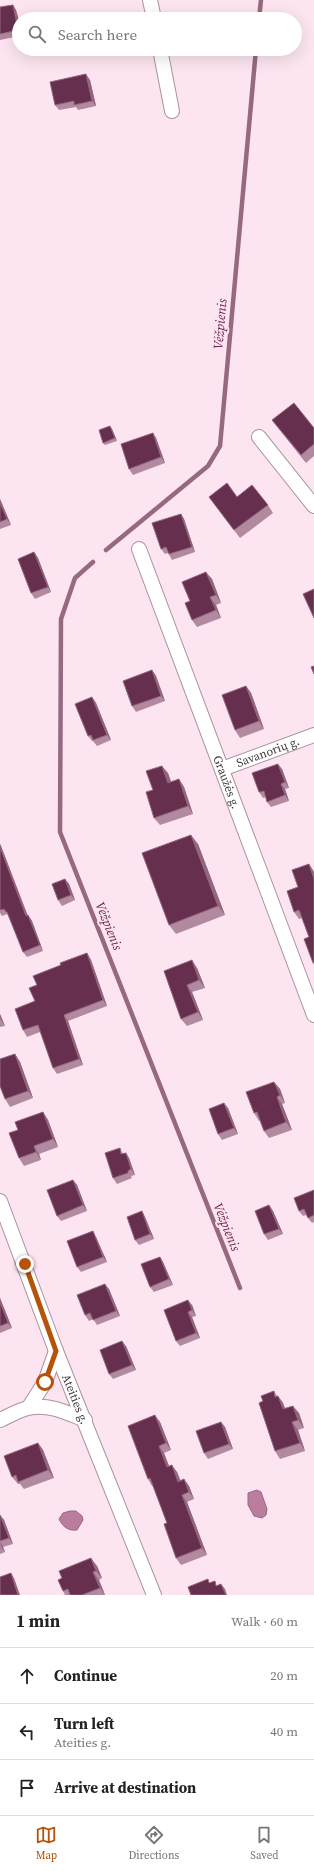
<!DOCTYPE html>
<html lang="en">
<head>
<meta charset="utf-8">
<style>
  body { margin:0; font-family:"Source Serif 4",serif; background:#f6f6f6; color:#222 }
  .stop { position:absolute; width:12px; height:12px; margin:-9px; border:3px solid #b45309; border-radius:50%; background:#fff }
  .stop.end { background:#b45309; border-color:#fff; box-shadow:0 1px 4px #0008 }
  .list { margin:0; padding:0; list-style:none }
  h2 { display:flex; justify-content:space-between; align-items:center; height:52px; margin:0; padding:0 16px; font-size:17px }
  h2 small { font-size:13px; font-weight:400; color:#767676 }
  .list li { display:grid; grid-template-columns:26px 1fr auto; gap:12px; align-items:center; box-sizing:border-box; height:56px; padding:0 16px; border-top:1px solid #e0e0e0 }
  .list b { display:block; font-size:15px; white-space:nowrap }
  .list p { margin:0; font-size:13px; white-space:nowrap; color:#767676 }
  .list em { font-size:13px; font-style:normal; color:#767676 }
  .icon { flex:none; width:22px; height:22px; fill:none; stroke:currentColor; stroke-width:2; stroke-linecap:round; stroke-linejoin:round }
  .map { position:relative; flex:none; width:314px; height:1595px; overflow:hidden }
  .search { position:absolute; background:#fff; box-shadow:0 4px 16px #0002; left:12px; right:12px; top:12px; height:44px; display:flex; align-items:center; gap:10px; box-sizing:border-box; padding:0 14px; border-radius:22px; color:#767676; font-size:15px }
  .sheet { height:220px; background:#fff }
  nav { display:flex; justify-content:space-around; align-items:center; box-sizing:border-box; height:56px; border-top:1px solid #e0e0e0; background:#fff; font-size:11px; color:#767676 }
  nav a { display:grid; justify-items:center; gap:2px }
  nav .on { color:#b45309 }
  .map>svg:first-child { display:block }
  .water { fill:#bb7d9e; stroke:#966981 }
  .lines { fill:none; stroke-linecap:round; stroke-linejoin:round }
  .stream { stroke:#966981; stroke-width:4.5 }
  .minor-casing { stroke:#a8949e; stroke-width:16 }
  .minor { stroke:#fff; stroke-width:14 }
  .wall { fill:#b18a9f }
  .shaded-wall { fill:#93667f }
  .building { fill:#662f4e; stroke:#93667f }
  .route { stroke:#b45309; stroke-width:5 }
  .labels { text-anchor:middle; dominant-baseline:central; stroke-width:4; stroke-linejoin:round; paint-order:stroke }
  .street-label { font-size:12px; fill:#41393d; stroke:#fce5f0 }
  .water-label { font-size:13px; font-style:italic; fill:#6d224f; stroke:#fce5f0 }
</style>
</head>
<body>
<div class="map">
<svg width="314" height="1595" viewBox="0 0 314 1595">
  <rect width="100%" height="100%" fill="#fce5f0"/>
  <path class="water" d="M257 1490 261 1492 267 1509 266 1515 262 1518 254 1516 248 1505V1493Z
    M70 1511H76L82 1516 83 1520 77 1530C68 1531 63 1527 59 1519L63 1513Z"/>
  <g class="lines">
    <path class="stream" d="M259 19 261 0
      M106 550 208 466 220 446 256 49
      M93 562 75 578 61 619 60 832 240 1288"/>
    <defs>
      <g id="minor">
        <path d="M150 0 154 19"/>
        <path d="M160 49 172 111"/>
        <path d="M259 437 314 506"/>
        <path id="s1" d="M139 549 314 1015"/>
        <path id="s2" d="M222 769 314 735"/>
        <path id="s3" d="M0 1201 56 1351 154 1595"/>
        <path d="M29 1407 45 1382 56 1351"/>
        <path d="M0 1420C9 1416 19 1410 28 1408 48 1403 68 1413 85 1420"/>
      </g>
    </defs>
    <use href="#minor" class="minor-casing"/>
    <use href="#minor" class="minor"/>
  </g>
  <path class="wall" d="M13 5 16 10 19 21V36L0 40V7Z
    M90 80 96 106 78 110 76 107 59 110 55 105Z
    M272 420 314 428V456L306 463 278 428Z
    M112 429 117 441 105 445 103 443Z
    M153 433 156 438 165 463 133 475 129 469Z
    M209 497H237L268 505 273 513 240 538Z
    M0 499 11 525 0 529Z
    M181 514 184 519 195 552 172 560 168 553 165 554 161 549Z
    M34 552 38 558 51 592 35 599 31 593Z
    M212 579 221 603 216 605 221 618 197 627 192 620 190 601Z
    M152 670 156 676 165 701 136 712 132 706Z
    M246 686 251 693 264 729 240 738 235 730Z
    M92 697 96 703 111 740 97 746 93 741H92L88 736Z
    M282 769 289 788 285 789 289 801 271 807 267 802 266 797 263 798 259 792Z
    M168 773 171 782 179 779 184 787 193 814 160 825 154 818 153 790Z
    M0 844 1 846 28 916V915L32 921 43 951 27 957 23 952 10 918 7 914 2 916 0 913Z
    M198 844 225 915 176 934 169 925Z
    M309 864 314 872V965L313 963 309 937 302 918 299 919 294 912 298 887Z
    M65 879 69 884 75 900 62 906 58 900Z
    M87 953 91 960 107 1006 68 1021 83 1065 57 1074 53 1068 40 1032 27 1037 23 1030 35 1001 37 985 61 965Z
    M197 968 205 988 192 992 203 1020 187 1026 181 1019 164 971Z
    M0 1014 5 1026 0 1027Z
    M15 1054 20 1062 33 1098 10 1107 5 1099Z
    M274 1082 280 1089 285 1103 282 1104 292 1130 269 1138 264 1131 260 1121H259L254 1113Z
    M228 1108 238 1134 222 1140 218 1134Z
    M43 1112 48 1120 58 1147 39 1154 41 1160 24 1166 19 1158 18 1130Z
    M120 1148 123 1154 126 1153 129 1158 135 1175 131 1176 132 1178 117 1184 113 1178Z
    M73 1180 77 1185 87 1211 61 1221 57 1216Z
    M314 1190V1222L312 1223 308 1218 306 1215 303 1216 299 1211Z
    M269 1205 273 1211 283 1234 268 1240 264 1234Z
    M142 1211 145 1217 154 1239 139 1245 135 1240Z
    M96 1237 107 1262 81 1272 77 1267Z
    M160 1257 163 1262 173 1285 154 1292 150 1287Z
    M109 1289 120 1316 97 1325 93 1319 89 1321 85 1315Z
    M0 1298 12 1328 0 1333Z
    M192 1305 196 1316 192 1317 200 1338 180 1346 176 1341 164 1310Z
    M126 1346 136 1370 113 1379 109 1374Z
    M274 1391 277 1396H278L283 1403 285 1408 299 1413 304 1428 298 1430 305 1451 280 1459 275 1451 263 1401Z
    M160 1422 171 1450 164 1453 169 1466 177 1472 181 1481 184 1479 189 1486 194 1499 187 1502 207 1555 181 1565 176 1558 167 1523 153 1486H152L148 1479Z
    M221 1422 225 1427 233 1449 208 1459 204 1453Z
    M38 1443 43 1450 54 1478 24 1489 20 1484H18L12 1477Z
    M0 1515 4 1520 13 1544 3 1547 5 1552 0 1554Z
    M97 1566 102 1578 99 1580 105 1595H65L63 1591Z"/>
  <path class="shaded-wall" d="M13 5 16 10 19 21V31Z
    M86 74 90 80 96 106 92 101Z
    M110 426 112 429 117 441 115 438Z
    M153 433 156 438 165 463 161 457Z
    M0 499 11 525 7 519 0 503Z
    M181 514 184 519 195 552 192 547Z
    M34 552 38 558 51 592 48 587Z
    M206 572 212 579 221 603 216 595Z
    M210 597 216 605 221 618 216 610Z
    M152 670 156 676 165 701 161 696Z
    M246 686 251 693 264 729 259 721Z
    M92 697 96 703 111 740 107 735Z
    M278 764 282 769 289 788 285 782Z
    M162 766 168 773 174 790 168 783Z
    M179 779 184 787 193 814 188 806Z
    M281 784 285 789 289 801 285 795Z
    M191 835 198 844 225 915 218 906Z
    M0 844 1 846 30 922 26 916 0 847Z
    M309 864 314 872V879Z
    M65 879 69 884 75 900 71 895Z
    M28 915 32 921 43 951 40 945Z
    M87 953 91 960 107 1006 103 1000Z
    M192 960 197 968 205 988 199 980Z
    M187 985 192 992 203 1020 198 1012Z
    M0 1014 5 1026 1 1020 0 1018Z
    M64 1015 68 1021 83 1065 79 1059Z
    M15 1054 20 1062 33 1098 28 1091Z
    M274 1082 280 1089 285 1103 280 1095Z
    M277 1097 282 1104 292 1130 286 1122Z
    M224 1103 228 1108 238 1134 234 1128Z
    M43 1112 48 1120 58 1147 53 1139Z
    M34 1146 39 1154 41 1160 36 1152Z
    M126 1153 129 1158 135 1175 131 1169Z
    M73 1180 77 1185 87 1211 83 1205Z
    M269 1205 273 1211 283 1234 279 1229Z
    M142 1211 145 1217 154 1239 150 1234Z
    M93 1231 96 1237 107 1262 103 1257Z
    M160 1257 163 1262 173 1285 169 1279Z
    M105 1284 109 1289 120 1316 116 1311Z
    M0 1298 12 1328 8 1323 0 1302Z
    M188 1300 192 1305 196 1316 192 1310Z
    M188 1312 192 1317 200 1338 196 1333Z
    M122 1341 126 1346 136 1370 132 1365Z
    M278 1396 283 1403 288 1417 283 1409Z
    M293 1406 299 1413 304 1428 298 1420Z
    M155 1415 160 1422 171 1450 166 1443Z
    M221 1422 225 1427 233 1449 229 1444Z
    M292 1422 298 1430 305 1451 300 1443Z
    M38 1443 43 1450 54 1478 48 1470Z
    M159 1446 164 1453 172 1474 167 1467Z
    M172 1465 177 1472 183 1489 178 1482Z
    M184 1479 189 1486 194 1499 189 1492Z
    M182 1495 187 1502 207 1555 202 1548Z
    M0 1515 4 1520 13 1544 9 1538Z
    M0 1542 3 1547 5 1552 1 1547Z
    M91 1558 97 1566 102 1578 96 1571Z
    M93 1572 99 1580 105 1595 100 1588Z
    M11 1573 14 1578 20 1595H18Z
    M221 1584 225 1589 227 1595H226Z"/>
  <path class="building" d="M13 5 18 30 0 34V7Z
    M86 74 92 101 74 105V101L55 105 50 82Z
    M294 403 314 428V444L301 455 272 420Z
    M110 426 115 438 103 443 99 430Z
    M153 433 161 457 129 469 121 444Z
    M227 483 237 497 252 485 268 505 234 530 209 497Z
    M0 503 7 519 0 522Z
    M181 514 192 547 169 554 166 547 161 549 152 523Z
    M34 552 48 587 31 593 18 559Z
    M206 572 216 595 210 597 216 610 192 620 185 603 190 601 182 582Z
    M314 589V618L303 594Z
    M314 666V674L311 667Z
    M152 670 161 696 132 706 123 681Z
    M246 686 259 721 235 730 222 695Z
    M92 697 107 735 93 740 91 735 88 736 75 704Z
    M278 764 285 782 281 784 285 795 267 802 264 791 259 792 252 773Z
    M162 766 168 783 179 779 188 806 154 818 146 792 153 790 146 771Z
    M191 835 218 906 169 925 142 853Z
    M0 847 26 916 28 915 40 945 23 952 7 912H6L4 909 0 910Z
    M309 864 314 879V962L313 963 304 939 309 937 299 910 294 912 287 891 298 887 292 870Z
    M65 879 71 895 58 900 52 884Z
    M87 953 103 1000 64 1015 79 1059 53 1068 38 1025 23 1030 15 1009 35 1001 29 988 37 985 33 976 61 965 60 963Z
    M192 960 199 980 187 985 198 1012 181 1019 164 971Z
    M15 1054 28 1091 5 1099 0 1086V1059Z
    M274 1082 280 1095 277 1097 286 1122 264 1131 257 1112 254 1113 246 1092Z
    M224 1103 234 1128 218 1134 209 1109Z
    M43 1112 53 1139 34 1146 36 1152 19 1158 9 1133 18 1130 15 1122Z
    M120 1148 121 1154 126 1153 131 1169 128 1171V1173L113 1178 105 1153Z
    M73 1180 83 1205 57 1216 47 1190Z
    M314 1190V1215L308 1218 304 1209 299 1211 294 1198Z
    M269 1205 279 1229 264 1234 255 1211Z
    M142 1211 150 1234 135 1240 127 1217Z
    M93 1231 103 1257 77 1267 67 1241Z
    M160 1257 169 1279 150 1287 141 1264Z
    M105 1284 116 1311 93 1320 90 1313 85 1315 77 1295Z
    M188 1300 192 1310 188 1312 196 1333 176 1341 164 1310Z
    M0 1302 8 1323 0 1326Z
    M122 1341 132 1365 109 1374 100 1350Z
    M274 1391 275 1397 278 1396 283 1409 293 1406 298 1420 292 1422 300 1443 275 1451 259 1403 263 1401 261 1396Z
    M155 1415 166 1443 159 1446 167 1467 172 1465 178 1482 184 1479 189 1492 182 1495 202 1548 176 1558 164 1524 167 1523 150 1478 148 1479 128 1426Z
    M221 1422 229 1444 204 1453 196 1431Z
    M38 1443 48 1470 18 1482 16 1475 12 1477 4 1456Z
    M0 1515 9 1538 0 1541Z
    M91 1558 96 1571 93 1572 100 1588 82 1595H70L68 1589 63 1591 58 1580 62 1578 59 1571Z
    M11 1573 18 1595H0V1577Z
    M208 1579 209 1583 215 1581 216 1586 221 1584 226 1595H190H191L188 1587Z"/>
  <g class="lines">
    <path class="route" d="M25 1264 56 1351 45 1382"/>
  </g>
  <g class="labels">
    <g class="street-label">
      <text stroke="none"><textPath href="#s2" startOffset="49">Savanorių g.</textPath></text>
      <text stroke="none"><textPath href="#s1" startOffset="249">Graužės g.</textPath></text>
      <text stroke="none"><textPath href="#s3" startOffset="212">Ateities g.</textPath></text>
    </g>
    <g class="water-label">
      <text transform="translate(220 324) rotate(-85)">Vėžpienis</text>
      <text transform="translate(109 926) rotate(68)">Vėžpienis</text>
      <text transform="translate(227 1227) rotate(68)">Vėžpienis</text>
    </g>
  </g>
</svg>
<div class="stop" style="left:45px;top:1382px"></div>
<div class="stop end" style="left:25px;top:1264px"></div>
<div class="search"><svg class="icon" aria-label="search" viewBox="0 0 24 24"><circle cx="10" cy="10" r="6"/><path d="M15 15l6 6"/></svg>Search here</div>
</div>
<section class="sheet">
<h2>1 min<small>Walk · 60 m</small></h2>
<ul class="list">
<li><svg class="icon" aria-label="ahead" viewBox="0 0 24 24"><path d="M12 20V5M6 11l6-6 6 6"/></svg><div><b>Continue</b></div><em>20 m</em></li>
<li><svg class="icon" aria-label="left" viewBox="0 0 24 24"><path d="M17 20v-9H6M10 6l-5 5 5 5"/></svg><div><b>Turn left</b><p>Ateities g.</p></div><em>40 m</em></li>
<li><svg class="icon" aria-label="arrive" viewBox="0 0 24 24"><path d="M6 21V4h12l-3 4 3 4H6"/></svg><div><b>Arrive at destination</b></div></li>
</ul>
</section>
<nav>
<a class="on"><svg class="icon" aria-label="map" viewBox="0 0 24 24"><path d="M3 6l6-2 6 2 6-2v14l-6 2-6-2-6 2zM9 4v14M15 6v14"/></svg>Map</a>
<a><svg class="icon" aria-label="directions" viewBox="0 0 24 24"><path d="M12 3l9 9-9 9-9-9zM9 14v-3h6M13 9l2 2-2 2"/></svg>Directions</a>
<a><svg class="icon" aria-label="saved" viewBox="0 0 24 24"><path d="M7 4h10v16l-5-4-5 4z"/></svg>Saved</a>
</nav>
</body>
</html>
